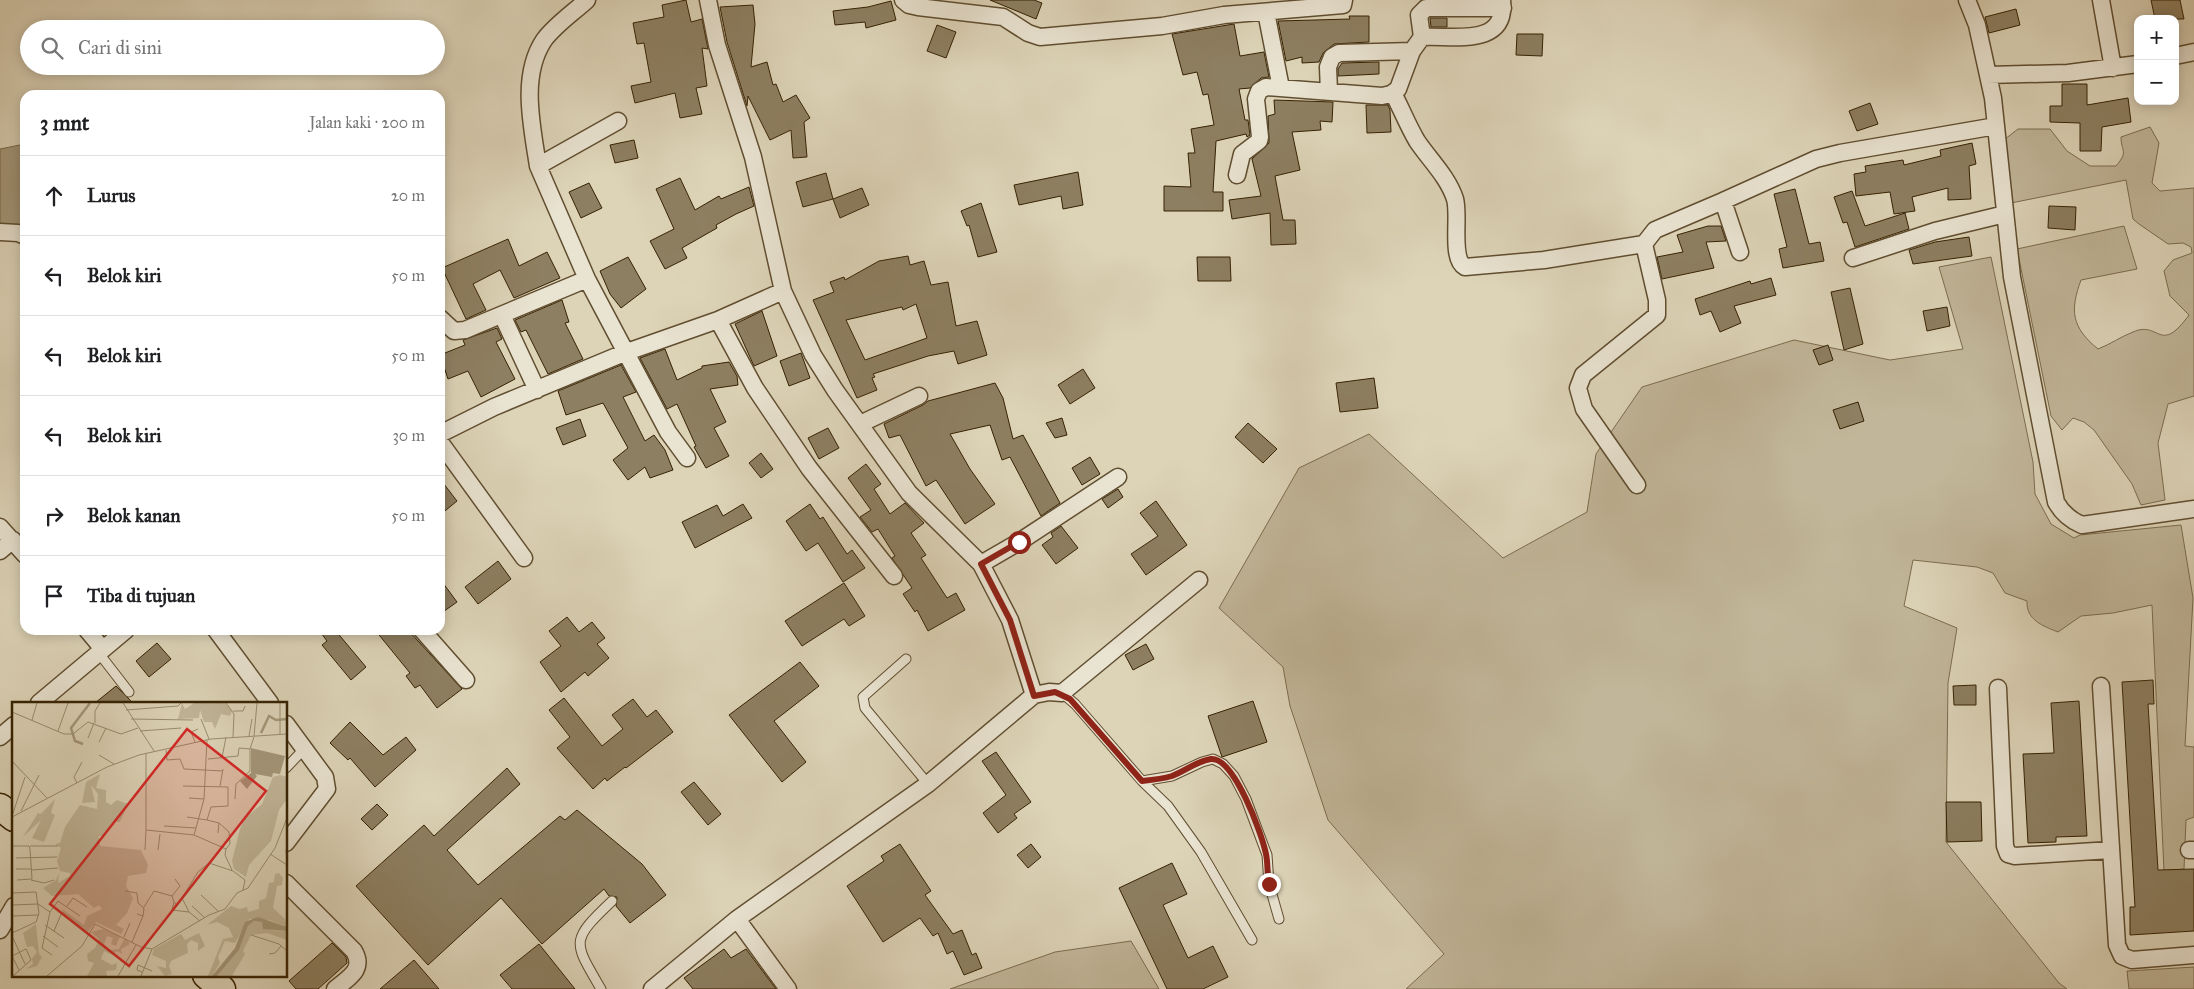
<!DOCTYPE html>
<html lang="id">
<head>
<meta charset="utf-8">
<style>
  body { margin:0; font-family:"IM FELL Great Primer",serif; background:#f6f6f6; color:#202124 }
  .controls { position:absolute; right:15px; top:15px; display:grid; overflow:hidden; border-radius:10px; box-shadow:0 2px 12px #0003 }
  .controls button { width:45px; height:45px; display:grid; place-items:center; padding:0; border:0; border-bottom:1px solid #e0e0e0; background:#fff; color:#202124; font:25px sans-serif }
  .stop { position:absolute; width:15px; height:15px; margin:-11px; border:4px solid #8f2418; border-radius:50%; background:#fff }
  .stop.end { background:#8f2418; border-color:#fff; box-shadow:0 1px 5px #0008 }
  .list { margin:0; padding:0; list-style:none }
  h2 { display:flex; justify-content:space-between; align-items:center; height:65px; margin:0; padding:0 20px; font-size:21px }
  h2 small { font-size:16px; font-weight:400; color:#757577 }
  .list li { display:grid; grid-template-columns:32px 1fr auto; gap:15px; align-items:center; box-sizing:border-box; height:80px; padding:0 20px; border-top:1px solid #e0e0e0 }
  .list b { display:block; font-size:19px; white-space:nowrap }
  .list em { font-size:16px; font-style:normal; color:#757577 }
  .icon { flex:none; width:28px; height:28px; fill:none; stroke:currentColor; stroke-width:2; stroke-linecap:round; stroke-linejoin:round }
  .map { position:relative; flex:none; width:2194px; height:989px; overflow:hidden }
  .search { position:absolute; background:#fff; box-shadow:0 2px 12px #0003; left:20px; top:20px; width:425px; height:55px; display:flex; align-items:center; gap:12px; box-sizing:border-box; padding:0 18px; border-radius:28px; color:#757577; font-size:19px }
  .panel { position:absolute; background:#fff; box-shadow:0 2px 12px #0003; left:20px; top:90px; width:425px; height:545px; border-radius:15px }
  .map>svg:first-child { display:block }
  .green { fill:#c1b699; stroke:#7c6c4e }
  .water { fill:#a4977a; stroke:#78684a }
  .building { fill:#8d7f61; stroke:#362202; fill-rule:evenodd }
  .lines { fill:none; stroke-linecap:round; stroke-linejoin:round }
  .service-casing { stroke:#604e30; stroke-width:11 }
  .minor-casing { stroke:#604e30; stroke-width:19 }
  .primary-casing { stroke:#362202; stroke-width:29 }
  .service { stroke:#e9e3d1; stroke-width:9 }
  .minor { stroke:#e9e3d1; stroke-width:16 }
  .primary { stroke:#ddd4b8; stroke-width:26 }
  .route { stroke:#8f2418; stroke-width:6 }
  .inset-river { fill:none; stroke:#a4977a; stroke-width:2.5 }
  .inset-road { fill:none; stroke:#9a8d6f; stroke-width:1 }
  .view { fill:#d62828; fill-opacity:0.15; stroke:#d62828; stroke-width:2.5 }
  .inset-edge { fill:none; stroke:#362202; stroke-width:2.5 }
</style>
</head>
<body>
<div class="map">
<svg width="2194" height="989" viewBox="0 0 2194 989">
  <rect width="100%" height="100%" fill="#ddd4b8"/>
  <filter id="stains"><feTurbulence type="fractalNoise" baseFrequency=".004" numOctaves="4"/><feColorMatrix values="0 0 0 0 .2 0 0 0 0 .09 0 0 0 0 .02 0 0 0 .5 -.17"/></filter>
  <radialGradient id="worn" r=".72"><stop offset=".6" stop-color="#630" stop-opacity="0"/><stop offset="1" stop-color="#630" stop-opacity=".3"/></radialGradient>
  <path class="green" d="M2150 127 2159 143 2152 183 2160 191 2194 188V396L2168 404 2158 443 2165 500 2141 505 2132 484 2094 430 2084 422 2073 418 2062 430 2051 416 2017 249 2124 226 2137 269 2081 280C2070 310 2071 327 2098 349 2111 344 2120 337 2133 332 2160 320 2159 356 2189 315L2170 296 2164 271 2173 260 2192 253 2191 247 2183 243 2168 244 2139 224 2133 219 2126 180 2006 204 2000 143 2018 129H2050L2067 151 2090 166H2116C2129 151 2121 152 2121 137Z
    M1991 257 2033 462 2035 494 2051 524 2074 538 2080 535 2181 525 2193 598 2185 746 2194 747V817L2186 820 2184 869 2164 871 2152 605 2113 613 2081 616 2058 632C2043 626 2026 620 2027 601L2005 593 1993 573 1977 567 1913 560 1904 606 1957 628 1948 683 1946 842 2059 983 2067 989H1406L1444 954 1328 820 1290 706 1283 667 1219 608 1299 468 1369 434 1503 558 1587 512 1596 454 1642 387 1794 340 1890 360 1963 349 1939 267Z
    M1131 941 1159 989H950L1055 952Z
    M2194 967V989H2129L2127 971Z"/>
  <path class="water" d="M25 144V233L0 227V149Z"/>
  <path class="building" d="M686 0 691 22 702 19 708 49 702 48 707 86 696 88 702 114 680 118 675 93 635 103 631 86 651 82 644 43 637 44 633 23 664 17 662 5Z
    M990 0H1034L1042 3 1036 19Z
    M2151 0H2180L2184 19H2155Z
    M891 1 896 20 866 28 865 22 835 25 833 11 868 7Z
    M753 5 755 24 751 67 767 62 773 85 776 84 783 102 796 95 810 118 804 122 807 157 793 158 791 130 770 140 748 96 747 106 727 42 720 7Z
    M2016 9 2020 25 1989 33 1985 17Z
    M1349 16H1369V42L1334 44 1323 53 1319 62 1302 63V57L1286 61 1278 21 1350 19Z
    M1430 18H1447V27H1431Z
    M1234 24 1240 56 1264 52 1269 77 1261 78 1250 88 1239 89 1245 120H1248L1250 135 1247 137 1246 134 1216 141 1213 192H1223V211H1164V186L1191 187 1188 153H1195L1191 129 1214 125 1208 94 1203 95 1197 72 1183 75 1172 34Z
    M937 25 956 32 946 58 927 51Z
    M1517 34H1543L1542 56 1516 55Z
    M1379 62V74L1338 76V69L1342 63Z
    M2062 84H2087V105L2128 98 2131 122 2102 127 2101 151H2080V123L2050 122V106H2062Z
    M1274 100 1333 102 1332 122 1320 121 1321 130 1292 132 1300 170 1275 176 1283 220H1295L1296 244 1271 245 1270 213 1232 219 1229 200 1261 196 1252 159 1269 143 1268 116 1275 114Z
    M1870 103 1878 124 1857 131 1849 111Z
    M1366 105H1388L1390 110 1391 132 1367 133Z
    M634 140 638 158 615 163 610 145Z
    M1972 143 1976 164 1969 166 1971 199 1948 200V188L1912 197 1915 211 1894 214 1890 192 1856 196 1854 174 1866 172 1865 166 1903 160 1904 165 1941 156 1940 150Z
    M1078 172 1083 205 1063 209 1061 196 1019 205 1014 185Z
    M826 173 833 199 803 207 796 182Z
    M680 178 695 210 719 196 721 199 749 187 754 206 736 214 716 225 717 228 682 248 687 258 665 269 650 241 674 229 656 189Z
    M589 183 602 208 581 218 569 192Z
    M862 188 869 205 840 218 833 199Z
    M1795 189 1809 244 1820 242 1824 261 1783 268 1779 249 1787 247 1774 194Z
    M1852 191 1865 226 1905 213 1909 229 1855 247 1847 222 1843 223 1834 197Z
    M981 203 997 252 978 257 969 225 967 226 961 211Z
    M2049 206 2076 207 2075 230 2048 228Z
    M1708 226H1721L1726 241 1706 242 1714 268 1662 279 1657 257 1683 252 1677 235Z
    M1969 237 1972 256 1913 264 1909 250 1935 242Z
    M508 239 519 266 547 252 560 278 514 298 500 270 473 284 486 310 466 319 442 268Z
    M908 256 910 265 924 261 931 285 948 282 956 326 977 321 987 355 958 364 954 351 928 356 873 374 875 377 872 378 877 390 857 398 813 300 834 292 830 282 844 277 845 280 879 261ZM916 304 927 338 865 360 846 320 902 307 903 310Z
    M628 257 646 289 621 308 610 294 600 271Z
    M1197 257H1230L1231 281H1198Z
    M1771 278 1776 295 1734 306 1741 323 1720 332 1711 311 1700 315 1695 299 1750 281 1751 284Z
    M1850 288 1863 344 1844 350 1831 292Z
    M562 300 569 322 565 323 583 359 548 374 526 330 521 332 515 320Z
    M1947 307 1950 326 1927 331 1923 311Z
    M762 311 777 356 754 366 735 324Z
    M497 328 502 339 496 342 515 379 481 397 468 371 448 379 440 355 465 345 463 340Z
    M1828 345 1833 360 1819 365 1813 350Z
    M665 349 677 380 702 368V366L729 362 737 376 738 385 710 389 726 422 714 428 729 456 706 468 694 447 696 446 677 404 667 409 640 358Z
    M801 353 810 378 789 386 780 361Z
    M621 365 636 392 623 397 645 441 654 435 665 450 673 470 650 478 645 467 628 480 613 460 628 448 603 403 566 415 558 391Z
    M1083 369 1095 388 1070 404 1058 385Z
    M1374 378 1378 408 1340 412 1336 383Z
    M995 383 1003 398 1013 439 1023 435 1060 503 1041 516 1010 457 1002 460 990 425 950 434 970 469 995 504 965 524 936 480 926 486 900 435 889 438 884 424 923 405 928 401Z
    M1858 402 1864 421 1840 429 1833 410Z
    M1062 418 1067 435 1055 438 1046 423Z
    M580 419 586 436 563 445 556 428Z
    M1248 423 1277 449 1263 463 1235 437Z
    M828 428 839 448 819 459 808 438Z
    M761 453 773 469 761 478 749 463Z
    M1090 457 1100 474 1082 485 1072 468Z
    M866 464 881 484 874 489 890 514 905 503 924 523 911 533 926 555 921 558 947 598 956 593 965 610 928 631 917 610 915 612 903 594 912 588 892 558 895 556 878 529 872 532 860 517 871 510 848 478Z
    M440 479 457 501 440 515Z
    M1118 489 1123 497 1108 508 1102 499Z
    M1156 501 1187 545 1146 575 1131 554 1158 536 1140 513Z
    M743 504 752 518 695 548 682 522 717 505 723 516Z
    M810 504 820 519 823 517 847 554 852 550 865 568 843 582 818 543 806 551 786 521Z
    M1061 526 1078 548 1056 564 1042 545 1053 537 1051 533Z
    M498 561 511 579 478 604 465 587Z
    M440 579 457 602 440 614Z
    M844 583 865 616 849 626 844 619 802 646 785 621Z
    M567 617 579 632 592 622 605 638 597 644 609 658 588 676 585 672 561 692 540 662 561 646 549 631Z
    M319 630H335L366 667 351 680 322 645 327 641Z
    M375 630H408L462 689 437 708 420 685 415 688 406 676 410 673Z
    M157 643 171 659 149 677 136 661Z
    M1146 644 1154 659 1133 670 1125 655Z
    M800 662 819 686 774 721 806 762 782 782 729 715Z
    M2153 680 2154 704H2148L2158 870 2194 869V931L2130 935V907H2135L2122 682Z
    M1976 685V705H1954L1953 686Z
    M116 686 133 703H95Z
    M564 698 602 746 623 729 612 715 633 699 647 717 656 710 673 732 626 768 625 767 607 781 605 778 593 789 557 748 570 737 549 710Z
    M1253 701 1267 742 1222 757 1208 716Z
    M2079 701 2087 836 2056 837V842L2028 843 2023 754 2054 753 2051 703Z
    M350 722 383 755 406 737 416 750 375 787 350 758 348 760 330 743Z
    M996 752 1031 802 1014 814 1017 818 998 833 983 813 1006 795 982 761Z
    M507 768 520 784 447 850 478 885 560 816 565 820 577 810 642 864 666 895 630 923 616 906 617 897 609 896 604 889 542 944 501 898 428 965 356 886 424 825 434 836Z
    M694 782 721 814 708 825 681 792Z
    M1946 802H1981L1982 841 1947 842Z
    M377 804 388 815 372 830 361 819Z
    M900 844 931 891 925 895 953 934 962 930 972 955 976 953 982 968 964 975 953 951 947 954 938 933 933 936 920 918 883 942 847 886 884 861 881 856Z
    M1031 844 1041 857 1028 868 1017 855Z
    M1172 863 1187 894 1163 905 1188 958 1213 946 1228 977 1203 989H1167L1119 888Z
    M332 943 346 957 347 963 318 989H296L289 981Z
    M539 944 575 989H512L500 975Z
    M724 949 731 958 746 949 776 989H693L684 978Z
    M414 960 439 989H380Z"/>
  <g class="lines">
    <defs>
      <path id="service" d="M98 652 129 692
        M906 659 863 697 865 708 928 784
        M1062 693 1075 704 1142 781 1168 806 1201 852 1252 940
        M286 768 304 749
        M1142 781 1172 776 1202 762 1213 759 1223 764 1234 776 1246 799 1267 855 1269 884 1279 919
        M601 989C573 941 570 941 612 901"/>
      <path id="minor" d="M708 0 717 45 753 157 783 291
        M903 0 909 5 918 7 1003 17 1028 33 1040 37 1162 26 1224 15 1343 5 1344 0
        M1502 0C1507 48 1453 35 1422 37L1419 15 1426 8H1503
        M1967 0 1977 25 1993 98 2012 277 2056 502C2062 513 2070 520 2082 525L2194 509
        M2101 0 2113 68
        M1266 12 1281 88
        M2175 56 2194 52
        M1988 75 2068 73 2138 64
        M1329 92 1328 67 1332 57 1339 53 1412 51
        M1393 93C1401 108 1408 126 1417 141 1429 159 1448 177 1455 199 1460 216 1450 259 1465 267L1544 260 1644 244
        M538 166C532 126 520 76 544 40 555 25 574 12 587 0
        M1237 175 1242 154 1259 141 1260 137 1256 99 1259 91 1266 87 1382 96 1391 94 1398 89 1412 51 1422 37
        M0 232 18 233 25 236
        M1740 252 1723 201 1816 159 1840 153 1996 126
        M1853 258 1935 231 2005 214
        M587 279 668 432 687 458
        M502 315 537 390
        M440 318 454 331 465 330 587 279 538 166 618 121
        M718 320 755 388 809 468 894 576
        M860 424 919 396
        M440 434 494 407 624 353 718 320 783 291 813 355 835 390 909 493 981 564 1010 620 1034 695 928 784 737 919 652 989
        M440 442 524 558
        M1637 485 1584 409 1578 388 1583 375 1657 315V300L1644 244 1655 230 1723 201
        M0 527 25 555
        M0 551 13 540
        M981 564 1019 542 1118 477
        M87 630 102 648
        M216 630 270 703
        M422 630 466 680
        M2101 686 2117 945 2122 956 2132 960 2194 955
        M1998 688 2005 846 2008 854 2015 856 2111 850
        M1034 695 1049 692 1062 693 1199 580
        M39 703 126 630
        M286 724 325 777 327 789 286 843
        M0 737 14 725
        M2189 850H2194
        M286 883 354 951C365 970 348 978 335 989
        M737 919 788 989
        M0 930 14 906"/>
      <path id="primary" d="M0 807 14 818
        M206 975 222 989"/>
    </defs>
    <use href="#service" class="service-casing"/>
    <use href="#minor" class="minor-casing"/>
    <use href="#primary" class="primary-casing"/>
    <use href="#service" class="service"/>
    <use href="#minor" class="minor"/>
    <use href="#primary" class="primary"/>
  </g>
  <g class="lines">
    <path class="route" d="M1019 542 981 564 1010 620 1034 696 1055 692 1070 699 1142 781C1152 780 1162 779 1172 776 1185 771 1197 761 1211 759 1234 757 1262 834 1266 854 1268 863 1267 874 1269 884"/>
  </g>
  <g transform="translate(12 702)">
    <rect width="275" height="275" fill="#ddd4b8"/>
    <path d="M170 1 173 7 182 1H213L220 9 218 14 209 12 203 27 200 20H192L188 8 187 16 166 17ZM88 72 84 86 94 88V100L99 103 105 98 116 102 108 120H101L92 134H87L88 144 129 148 136 163 134 171 116 174 114 184 121 196 115 211 104 223 112 227 109 232 84 220 76 230 70 226 52 215 50 207 72 223 75 214 90 207 87 203 82 206 66 192 40 194 31 186 44 178 47 171 46 181 58 174V171L48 169 45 159 49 146 43 142 48 141 53 125 68 103 85 107 86 92 79 83 83 100 70 101 74 80ZM268 73 275 75V97L267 108 259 139 237 163 234 175 222 167 220 159 228 127 233 116 250 102 261 75ZM43 97 39 111 43 113 32 140 20 136 29 118 11 135 26 111 29 112ZM267 171 271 176 270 183 265 184 261 206 273 217 275 225 257 218 237 217 223 241 213 239 206 255 208 261 200 274H196L211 237 221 235 217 226 205 220 195 223 219 204 228 207 235 205 236 210 247 207V199L254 196 257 181 262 180 263 172ZM242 219 250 220 258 228 275 229V238L255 231 239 233 231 249 233 252 220 274H205L227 248 236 224ZM24 222 27 252 30 255 25 264 14 267 21 262 20 257 25 250 21 244 15 245 11 231ZM91 227 108 234 104 244 99 242 101 236 95 234 92 242 98 248 107 247 113 236 118 242 109 247 110 252 105 249 100 253 92 249 89 257 100 263 105 261 104 268 94 269 95 274H75L82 261 76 259 75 252 83 246 87 237 79 230ZM187 231 193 244 186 249V241L179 238 175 242 176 251 159 259 157 264 160 272 153 274 145 264 154 266V259L140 253 142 247 169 232 173 238Z" fill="#c1b699"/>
    <path d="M239 46 273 54 268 72 261 71 260 75 243 72 245 74 235 87 228 79 239 71ZM246 215 275 225V229L251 227 250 220 242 219 236 224 227 248 205 274H200L223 246 233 220Z" fill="#a4977a"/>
    <path class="inset-river" d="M249 31 257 14 264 18 275 17M71 42 63 39 59 26 78 1"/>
    <path class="inset-road" d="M111 1 142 49M214 1 222 12 221 35M114 8 166 4 169 1M221 9H231L233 4M0 10 52 32H61L76 20 109 32 126 26M119 17 181 18M189 17 197 37M20 18 25 1M83 21V9L88 1M46 29 56 1M128 29 169 26M268 32V1M237 34 240 17M242 34 245 1M76 36 82 21M87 40 94 26M183 40 179 30 186 27M154 48 155 58 168 57 172 67 211 69M134 51V128L182 133 192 97 195 38M87 53 102 62M210 56 214 35M196 57 226 54 227 46 238 47 242 35M0 59 35 96M65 81 62 75 70 60M171 84 216 85V104L199 105 195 118 207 121 206 131M208 84 211 67M177 96 192 97M223 97 224 82 238 69V47M9 109 27 73M0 114 13 75M0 115 95 65 127 53 199 37 275 32M175 115 195 118M207 121 217 130 218 142 214 147M152 124 184 126M182 133 214 147 213 153 220 168M0 144H17L18 147 20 177 5 178M18 144H46M274 147 275 162M133 148 134 128M146 148 148 132M258 152 275 163M4 156 45 155M4 167H20M20 168 46 166M19 178 32 181 42 178M113 189 125 191 126 201 132 206 131 214M0 191 24 190 27 211 24 220 0 231M189 193 207 210M162 200 160 194 168 184 163 177M0 203 26 202 38 210 46 199 68 214M55 204 61 196 75 205M180 204 193 216M132 205 142 189 160 194M160 208 164 202 162 200 160 208 177 210 188 219M38 210 30 246 40 253M177 210 170 196 186 170 197 161 221 169 233 178 231 188M0 214 26 213M33 223 52 236M42 229 50 210M239 233 267 242 275 249M0 234 13 262M31 234 46 245M112 235 118 221M120 240 131 214 125 212M257 252 263 251 269 244M0 254 14 247 19 258 1 274M0 254 7 268M130 270 125 268 126 263 140 269M35 274 70 244 83 222 129 245 140 247 197 213 213 207 225 191 236 186 263 146 275 116M106 274 124 243M129 274 140 247"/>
    <path class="view" d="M175 27 254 89 117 264 38 202Z"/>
    <rect width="275" height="275" class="inset-edge"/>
  </g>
  <rect width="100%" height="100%" filter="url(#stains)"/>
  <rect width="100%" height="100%" fill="url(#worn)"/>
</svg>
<div class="controls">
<button>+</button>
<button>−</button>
</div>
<div class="stop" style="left:1019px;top:542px"></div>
<div class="stop end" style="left:1269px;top:884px"></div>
<div class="search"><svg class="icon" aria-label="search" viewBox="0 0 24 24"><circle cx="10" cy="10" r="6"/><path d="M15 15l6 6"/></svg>Cari di sini</div>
<section class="panel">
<h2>3 mnt<small>Jalan kaki · 200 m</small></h2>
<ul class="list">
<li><svg class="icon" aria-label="ahead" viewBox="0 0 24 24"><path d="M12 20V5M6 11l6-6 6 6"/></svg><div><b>Lurus</b></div><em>20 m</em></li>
<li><svg class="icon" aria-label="left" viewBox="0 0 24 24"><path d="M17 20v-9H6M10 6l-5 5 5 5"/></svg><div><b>Belok kiri</b></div><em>50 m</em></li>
<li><svg class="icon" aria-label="left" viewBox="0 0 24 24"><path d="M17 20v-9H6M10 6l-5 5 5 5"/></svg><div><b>Belok kiri</b></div><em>50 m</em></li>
<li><svg class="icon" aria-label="left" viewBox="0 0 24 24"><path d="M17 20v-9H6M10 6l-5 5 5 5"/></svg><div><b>Belok kiri</b></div><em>30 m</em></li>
<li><svg class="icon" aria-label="right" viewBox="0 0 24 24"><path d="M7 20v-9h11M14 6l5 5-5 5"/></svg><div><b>Belok kanan</b></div><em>50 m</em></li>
<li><svg class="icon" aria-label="arrive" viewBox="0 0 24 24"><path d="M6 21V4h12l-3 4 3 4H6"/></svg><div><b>Tiba di tujuan</b></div></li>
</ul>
</section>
</div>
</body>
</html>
